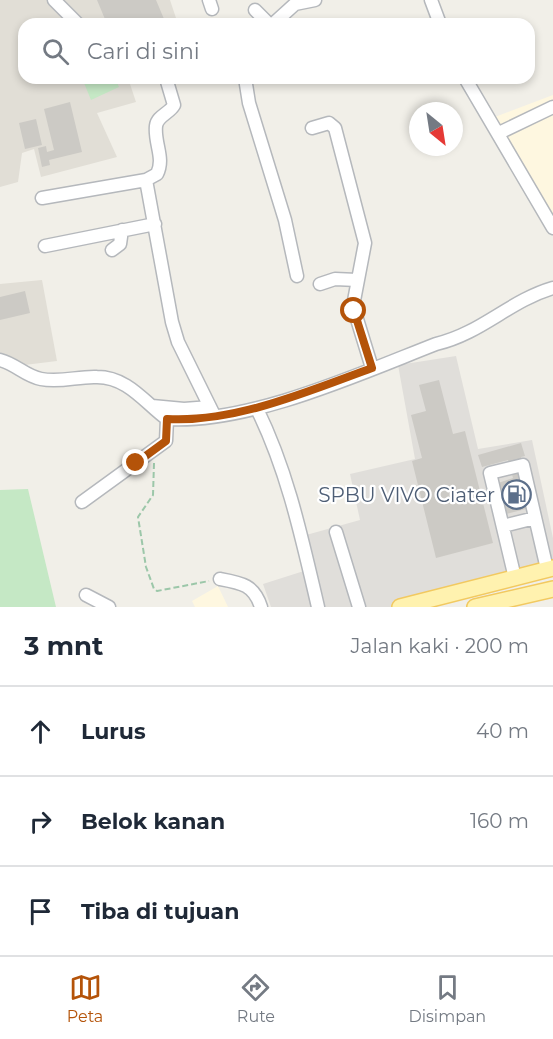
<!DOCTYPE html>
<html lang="id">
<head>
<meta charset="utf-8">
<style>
  body { margin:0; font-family:Montserrat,sans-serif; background:#f2f2f3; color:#1f2937 }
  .compass { position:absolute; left:409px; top:102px; width:54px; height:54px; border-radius:50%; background:#fff; box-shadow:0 3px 9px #0003; rotate:150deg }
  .stop { position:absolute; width:18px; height:18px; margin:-14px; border:4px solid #b45309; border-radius:50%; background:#fff }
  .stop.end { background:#b45309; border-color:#fff; box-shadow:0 2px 6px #0008 }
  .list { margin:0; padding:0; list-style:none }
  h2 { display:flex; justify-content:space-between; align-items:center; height:78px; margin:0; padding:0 24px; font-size:26px }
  h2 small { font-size:20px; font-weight:400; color:#747a83 }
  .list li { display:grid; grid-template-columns:39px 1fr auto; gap:18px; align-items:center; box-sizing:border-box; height:90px; padding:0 24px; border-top:2px solid #e0e1e3 }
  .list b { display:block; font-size:22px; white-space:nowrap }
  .list em { font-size:20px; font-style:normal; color:#747a83 }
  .icon { flex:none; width:33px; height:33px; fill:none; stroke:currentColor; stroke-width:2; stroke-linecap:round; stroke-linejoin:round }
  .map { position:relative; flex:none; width:553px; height:607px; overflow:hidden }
  .search { position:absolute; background:#fff; box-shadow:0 3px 9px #0003; left:18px; right:18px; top:18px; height:66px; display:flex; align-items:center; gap:15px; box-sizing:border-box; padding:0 21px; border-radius:18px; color:#747a83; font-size:22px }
  .sheet { height:348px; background:#fff }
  nav { display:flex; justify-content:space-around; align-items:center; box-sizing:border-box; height:84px; border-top:2px solid #e0e1e3; background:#fff; font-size:16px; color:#747a83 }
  nav a { display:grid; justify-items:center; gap:3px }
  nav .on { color:#b45309 }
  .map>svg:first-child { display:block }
  .commercial { fill:#fef7e0 }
  .industrial { fill:#e0deda }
  .education { fill:#e1ded6 }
  .green { fill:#c5e8c5 }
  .building { fill:#cccac5 }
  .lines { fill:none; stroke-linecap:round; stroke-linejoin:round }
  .minor-casing { stroke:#b5b8bc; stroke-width:15 }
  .major-casing { stroke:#f2c960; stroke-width:18 }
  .path { stroke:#9cc7a9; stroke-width:2; stroke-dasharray:6 3; stroke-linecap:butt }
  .minor { stroke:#fff; stroke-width:12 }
  .major { stroke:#fff2af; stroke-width:15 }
  .route { stroke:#b45309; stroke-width:8 }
  .labels { text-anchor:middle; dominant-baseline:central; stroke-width:4.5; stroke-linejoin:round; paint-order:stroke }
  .service-label { font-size:20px; fill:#4e5e75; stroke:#fff; text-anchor:end }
</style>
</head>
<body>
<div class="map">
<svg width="553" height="607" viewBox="0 0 553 607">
  <rect width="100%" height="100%" fill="#f1efe8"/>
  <path class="commercial" d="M553 95V213L548 215 487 120Z
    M218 586 228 607H195L192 601Z"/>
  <path class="industrial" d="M456 356 478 449 532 440 553 538V567L404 607H271L263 584 307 570 299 537 360 520 350 474 415 459 398 365Z"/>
  <path class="education" d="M0 0H170L178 24H24V78H128L136 102 97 113 117 157 41 177 34 149 22 153 18 182 0 187Z
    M42 280 57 361 0 368V284Z"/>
  <path class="green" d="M82 78H115L119 87 91 100Z
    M28 489 56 607H0V490Z"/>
  <path class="building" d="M97 0H156L164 19 159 21 160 24H107Z
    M70 102 82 152 49 160 50 165 42 167 38 148 46 146 47 152 54 150 44 109Z
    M36 119 42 145 25 149 19 123Z
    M25 291 30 313 0 320V297Z
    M439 380 453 434 465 431 493 543 436 558 412 461 422 458 411 415 426 411 419 385Z
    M521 443 525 456 521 457 534 507 506 514 498 483 513 478 508 460 482 467 478 455Z"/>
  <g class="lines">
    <defs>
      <path id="minor" d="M54 0 78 24
        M209 0 212 9
        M431 0 440 24
        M255 10 269 24
        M273 24 295 4 315 0
        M245 78 249 103 285 220 297 276
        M465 78 553 228
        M312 128 329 123 335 128 365 243 353 306 372 368
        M499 133 553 107
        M146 180 172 322 178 342 214 415
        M42 198 146 180 157 174C165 158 154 143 156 126 157 116 170 113 174 105L166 78
        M45 246 155 224
        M112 250 120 244 122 230
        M320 284 335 279 357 280
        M0 360C16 364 25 376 41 379 61 383 78 376 97 377 128 377 145 403 167 419 249 424 359 374 436 344 482 333 509 301 553 288
        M152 406 184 409 210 407
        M257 409C288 472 302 539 318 607
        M82 502 166 441 167 419
        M503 526 535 518
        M336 532 359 607
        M515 578 490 473 523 465 547 569
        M220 579C242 583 254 585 261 607
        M86 595 109 607"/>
      <path id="major" d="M400 607 553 568
        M475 607 553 589"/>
    </defs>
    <use href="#minor" class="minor-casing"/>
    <use href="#major" class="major-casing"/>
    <path class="path" d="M154 463 153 495 138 517 146 567 154 589 157 591 209 581"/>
    <use href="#minor" class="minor"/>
    <use href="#major" class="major"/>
  </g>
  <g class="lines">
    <path class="route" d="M136 463 166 441 167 419C235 423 309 391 372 368L354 311"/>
  </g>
  <defs>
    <symbol id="fuel-ring" viewBox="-11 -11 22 22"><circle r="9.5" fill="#fff" stroke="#5c6f8a" stroke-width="1.5"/><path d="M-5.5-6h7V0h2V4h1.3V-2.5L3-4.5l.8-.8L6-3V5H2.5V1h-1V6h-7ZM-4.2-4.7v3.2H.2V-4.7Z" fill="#5c6f8a"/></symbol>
  </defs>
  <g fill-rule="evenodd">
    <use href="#fuel-ring" x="500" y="478" width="33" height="33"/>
  </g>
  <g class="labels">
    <g class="service-label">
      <text x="495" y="495">SPBU VIVO Ciater</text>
    </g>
  </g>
</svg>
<svg class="compass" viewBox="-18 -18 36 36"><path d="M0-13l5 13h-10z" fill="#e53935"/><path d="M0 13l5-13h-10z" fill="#747a83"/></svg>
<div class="stop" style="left:354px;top:311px"></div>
<div class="stop end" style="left:136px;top:463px"></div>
<div class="search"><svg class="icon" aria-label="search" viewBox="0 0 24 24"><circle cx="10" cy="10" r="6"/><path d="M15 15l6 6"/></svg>Cari di sini</div>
</div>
<section class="sheet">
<h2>3 mnt<small>Jalan kaki · 200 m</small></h2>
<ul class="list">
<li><svg class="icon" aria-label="ahead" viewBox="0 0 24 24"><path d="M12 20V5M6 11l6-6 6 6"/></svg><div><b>Lurus</b></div><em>40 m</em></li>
<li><svg class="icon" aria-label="right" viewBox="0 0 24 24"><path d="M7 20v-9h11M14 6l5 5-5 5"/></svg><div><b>Belok kanan</b></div><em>160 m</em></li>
<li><svg class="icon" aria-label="arrive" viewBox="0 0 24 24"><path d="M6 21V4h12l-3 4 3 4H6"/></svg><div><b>Tiba di tujuan</b></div></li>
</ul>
</section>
<nav>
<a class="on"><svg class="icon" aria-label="map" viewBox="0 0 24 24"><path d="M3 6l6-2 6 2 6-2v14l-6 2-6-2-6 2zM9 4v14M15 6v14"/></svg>Peta</a>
<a><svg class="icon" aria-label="directions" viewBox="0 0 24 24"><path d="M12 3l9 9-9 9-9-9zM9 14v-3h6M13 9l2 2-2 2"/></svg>Rute</a>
<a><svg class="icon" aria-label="saved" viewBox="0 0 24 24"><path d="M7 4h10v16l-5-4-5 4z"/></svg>Disimpan</a>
</nav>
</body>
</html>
